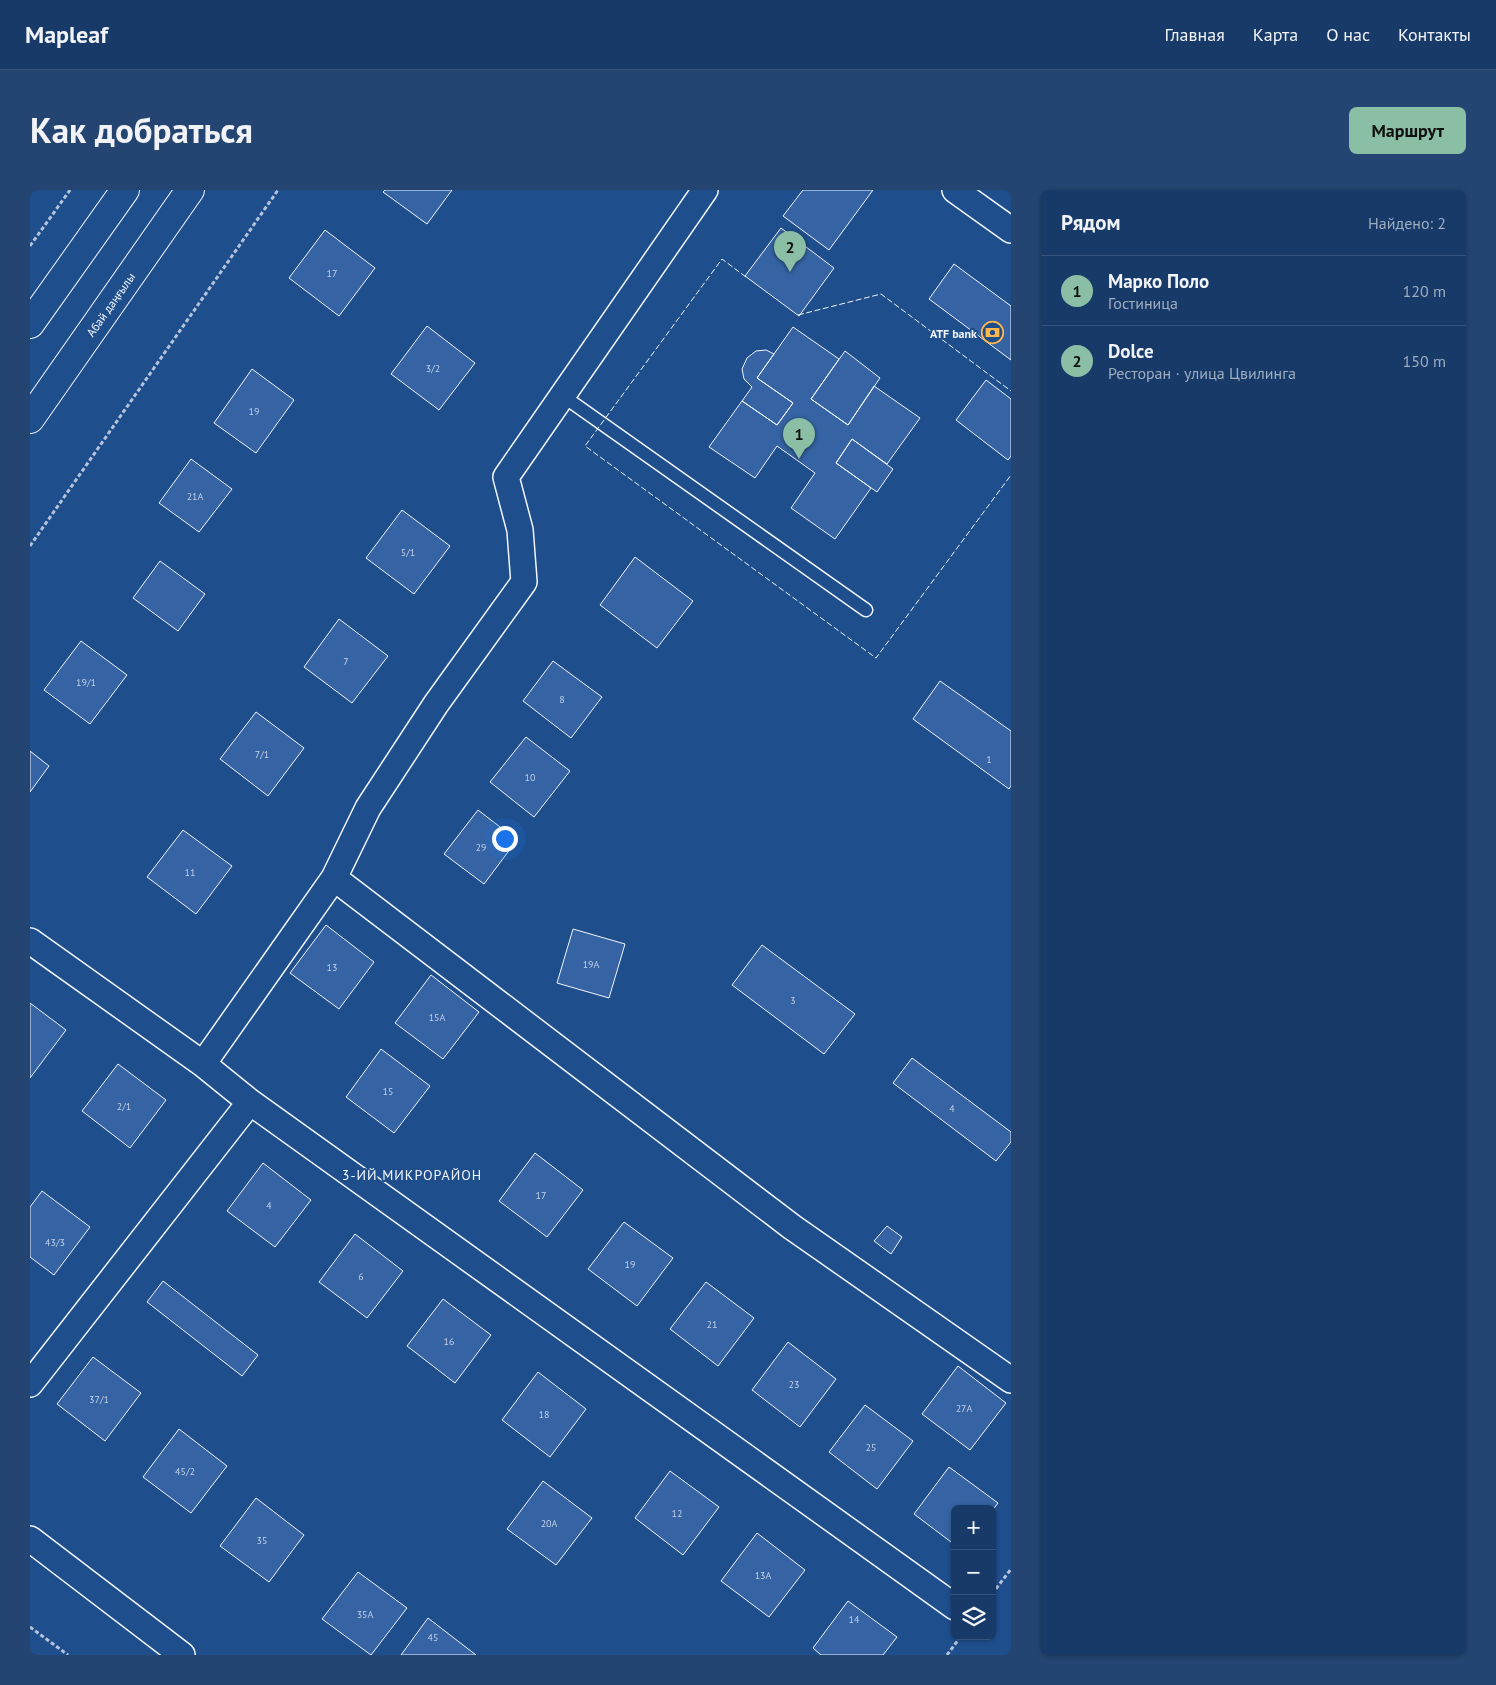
<!DOCTYPE html>
<html lang="ru">
<head>
<meta charset="utf-8">
<style>
  body { margin:0; font-family:"PT Sans",sans-serif; background:#244571; color:#f1f3f6 }
  .controls { position:absolute; right:15px; bottom:15px; display:grid; overflow:hidden; border-radius:8px; box-shadow:0 1px 4px #0004 }
  .controls button { width:45px; height:45px; display:grid; place-items:center; padding:0; border:0; border-bottom:1px solid #36547d; background:#173a69; color:#f1f3f6; font:25px sans-serif }
  .you { position:absolute; left:474px; top:648px; width:18px; height:18px; margin:-12px; border:4px solid #fff; border-radius:50%; background:#1a73e8; box-shadow:0 0 0 8px #1a73e833 }
  .badge { display:grid; place-items:center; width:32px; height:32px; border-radius:50%; background:#8abfa5; color:#111; font-size:16px; font-weight:700 }
  .pin { position:absolute; translate:-50% -41px; filter:drop-shadow(0 1px 2px #0008) }
  .pin::after { content:''; position:absolute; top:26px; width:18px; height:15px; background:inherit; clip-path:polygon(0 0,100% 0,50% 100%) }
  .list { margin:0; padding:0; list-style:none }
  h2 { display:flex; justify-content:space-between; align-items:center; height:65px; margin:0; padding:0 20px; font-size:21px }
  h2 small { font-size:16px; font-weight:400; color:#9eadc0 }
  .list li { display:grid; grid-template-columns:32px 1fr auto; gap:15px; align-items:center; box-sizing:border-box; height:70px; padding:0 20px; border-top:1px solid #36547d }
  .list b { display:block; font-size:19px; white-space:nowrap }
  .list p { margin:0; font-size:16px; white-space:nowrap; color:#9eadc0 }
  .list em { font-size:16px; font-style:normal; color:#9eadc0 }
  .icon { flex:none; width:28px; height:28px; fill:none; stroke:currentColor; stroke-width:2; stroke-linecap:round; stroke-linejoin:round }
  .map { position:relative; flex:none; width:981px; height:1465px; overflow:hidden; border-radius:8px }
  header { display:flex; align-items:center; gap:30px; box-sizing:border-box; height:70px; padding:0 25px; background:#173a69; border-bottom:1px solid #36547d }
  header strong { font-size:24px }
  nav { display:flex; gap:28px; margin-inline-start:auto; font-size:18px }
  .intro { display:flex; align-items:center; justify-content:space-between; box-sizing:border-box; height:120px; padding:0 30px }
  h1 { margin:0; font-size:35px }
  .button { padding:12px 22px; border-radius:8px; background:#8abfa5; color:#111; font-size:18px; font-weight:700 }
  main { display:flex; gap:30px; padding:0 30px }
  aside { flex:1; background:#173a69; border-radius:8px; box-shadow:0 1px 4px #0004 }
  .map>svg:first-child { display:block }
  .building { fill:#3563a3; stroke:#f2f6ff }
  .lines { fill:none; stroke-linecap:round; stroke-linejoin:round }
  .service-casing { stroke:#f2f6ff; stroke-width:15 }
  .minor-casing { stroke:#f2f6ff; stroke-width:28 }
  .tertiary-casing { stroke:#f2f6ff; stroke-width:30 }
  .path { stroke:#b3c4dc; stroke-width:3; stroke-dasharray:4 2.5; stroke-linecap:butt }
  .service { stroke:#1f4e8c; stroke-width:12 }
  .minor { stroke:#1f4e8c; stroke-width:25 }
  .tertiary { stroke:#1f4e8c; stroke-width:28 }
  .fence { stroke:#f2f6ff; stroke-width:1; stroke-dasharray:6 2.5; stroke-linecap:butt }
  .labels { text-anchor:middle; dominant-baseline:central; stroke-width:4; stroke-linejoin:round; paint-order:stroke }
  .number-label { font-size:10px; fill:#c3d1e8 }
  .street-label { font-size:12px; fill:#f2f6ff; stroke:#1f4e8c }
  .poi-label { font-size:12px; font-weight:bold; fill:#f2f6ff; stroke:#1f4e8c; text-anchor:end }
  .neighbourhood-label { font-size:14px; letter-spacing:1px; fill:#f2f6ff; stroke:#1f4e8c }
</style>
</head>
<body>
<header>
<strong>Mapleaf</strong>
<nav><a>Главная</a><a>Карта</a><a>О нас</a><a>Контакты</a></nav>
</header>
<div class="intro"><h1>Как добраться</h1><a class="button">Маршрут</a></div>
<main>
<div class="map">
<svg width="981" height="1465" viewBox="0 0 981 1465">
  <rect width="100%" height="100%" fill="#1f4e8c"/>
  <path class="building" d="M355 0H422L397 34 353 2Z
    M773 0H843L799 60 753 26Z
    M751 38 804 78 769 126 715 86Z
    M295 40 345 78 309 126 259 88Z
    M924 74 981 116V170L899 109Z
    M397 136 445 173 409 220 361 184Z
    M763 137 809 169 781 209 818 235 844 196 890 228 857 274 822 249 806 273 841 298 805 349 761 318 785 283 747 256 725 288 679 257 712 211 747 235 763 213 727 188Z
    M736 160 744 164 727 188 763 213 747 235 712 211 722 197 714 189 712 179 717 168 726 161Z
    M815 161 850 188 818 235 781 209Z
    M222 179 264 210 226 263 184 233Z
    M956 190 981 209V266L978 270 926 230Z
    M822 249 863 279 847 302 806 273Z
    M161 269 202 299 169 342 129 313Z
    M372 320 420 356 384 404 336 368Z
    M605 367 663 411 627 458 570 415Z
    M130 371 175 404 148 441 103 408Z
    M309 429 358 466 322 513 274 477Z
    M51 451 97 485 60 534 14 500Z
    M523 471 572 507 541 548 493 511Z
    M910 491 981 541V596L979 599 883 529Z
    M226 522 274 558 238 606 190 569Z
    M496 547 540 581 504 627 460 592Z
    M0 561 19 576 0 602Z
    M448 620 487 650 454 694 414 664Z
    M153 640 202 676 166 724 117 687Z
    M296 735 344 772 309 819 260 783Z
    M543 739 595 754 579 808 527 793Z
    M732 755 825 824 794 864 702 795Z
    M401 785 449 822 413 869 365 833Z
    M0 813 36 840 0 888Z
    M351 859 400 896 364 943 316 907Z
    M882 868 981 942V952L966 971 863 893Z
    M88 874 136 910 100 958 52 921Z
    M505 963 553 1000 517 1047 469 1011Z
    M233 973 281 1010 245 1057 197 1021Z
    M12 1001 60 1037 24 1085 0 1067V1017Z
    M594 1032 643 1068 607 1116 558 1079Z
    M857 1036 872 1047 861 1064 844 1051Z
    M325 1044 373 1081 337 1128 289 1092Z
    M133 1091 228 1165 212 1186 117 1112Z
    M676 1092 724 1128 688 1176 640 1139Z
    M413 1109 461 1145 425 1193 377 1156Z
    M758 1152 806 1189 770 1237 722 1200Z
    M63 1167 111 1203 75 1251 27 1214Z
    M928 1176 976 1213 940 1260 892 1224Z
    M508 1182 556 1219 520 1267 472 1230Z
    M835 1215 883 1251 847 1299 799 1262Z
    M149 1239 197 1276 161 1323 113 1287Z
    M919 1277 968 1313 962 1321V1319H925V1355L884 1324Z
    M640 1281 689 1317 653 1365 605 1328Z
    M513 1291 562 1328 526 1375 477 1339Z
    M226 1308 274 1345 239 1392 190 1356Z
    M727 1343 775 1380 739 1427 691 1391Z
    M328 1382 377 1418 341 1465 292 1429Z
    M818 1411 867 1447 853 1465H791L783 1458Z
    M398 1428 446 1465H371Z"/>
  <g class="lines">
    <defs>
      <path id="service" d="M533 206 836 420"/>
      <path id="minor" d="M925 0 981 40
        M304 688 762 1037 981 1190
        M0 751 173 874 220 912 925 1417
        M173 874 304 688 338 618 406 514 494 392 490 340 476 287 675 0
        M0 1194 220 912
        M0 1349 152 1465"/>
      <g id="tertiary">
        <path d="M0 134 95 0"/>
        <path id="s1" d="M0 229 160 0"/>
      </g>
    </defs>
    <use href="#service" class="service-casing"/>
    <use href="#minor" class="minor-casing"/>
    <use href="#tertiary" class="tertiary-casing"/>
    <path class="path" d="M0 56 40 0
      M0 356 248 0
      M962 1404 981 1379
      M0 1437 38 1465
      M917 1465 931 1446"/>
    <use href="#service" class="service"/>
    <use href="#minor" class="minor"/>
    <use href="#tertiary" class="tertiary"/>
    <path class="fence" d="M716 87 692 69 555 256 846 468 981 285
      M768 125 851 104 981 201"/>
  </g>
  <defs>
    <symbol id="bank-ring" viewBox="-11 -11 22 22"><circle r="9.5" fill="#1f4e8c" stroke="#ffb74d" stroke-width="1.5"/><path d="M-6-4H6V4H-6ZM0-2.3a2.3 2.3 0 1 0 0 4.6a2.3 2.3 0 1 0 0-4.6Z" fill="#ffb74d"/></symbol>
  </defs>
  <g fill-rule="evenodd">
    <use href="#bank-ring" x="950" y="130" width="25" height="25"/>
  </g>
  <g class="labels">
    <g class="number-label">
      <text x="302" y="83">17</text>
      <text x="403" y="178">3/2</text>
      <text x="224" y="221">19</text>
      <text x="165" y="306">21А</text>
      <text x="378" y="362">5/1</text>
      <text x="316" y="471">7</text>
      <text x="56" y="492">19/1</text>
      <text x="532" y="509">8</text>
      <text x="232" y="564">7/1</text>
      <text x="959" y="569">1</text>
      <text x="500" y="587">10</text>
      <text x="451" y="657">29</text>
      <text x="160" y="682">11</text>
      <text x="561" y="774">19А</text>
      <text x="302" y="777">13</text>
      <text x="763" y="810">3</text>
      <text x="407" y="827">15А</text>
      <text x="358" y="901">15</text>
      <text x="94" y="916">2/1</text>
      <text x="922" y="918">4</text>
      <text x="511" y="1005">17</text>
      <text x="239" y="1015">4</text>
      <text x="25" y="1052">43/3</text>
      <text x="600" y="1074">19</text>
      <text x="331" y="1086">6</text>
      <text x="682" y="1134">21</text>
      <text x="419" y="1151">16</text>
      <text x="764" y="1194">23</text>
      <text x="69" y="1209">37/1</text>
      <text x="934" y="1218">27А</text>
      <text x="514" y="1224">18</text>
      <text x="841" y="1257">25</text>
      <text x="155" y="1281">45/2</text>
      <text x="647" y="1323">12</text>
      <text x="519" y="1333">20А</text>
      <text x="232" y="1350">35</text>
      <text x="733" y="1385">13А</text>
      <text x="335" y="1424">35А</text>
      <text x="824" y="1429">14</text>
      <text x="403" y="1447">45</text>
    </g>
    <g class="street-label">
      <text stroke="none"><textPath href="#s1" startOffset="140">Абай даңғылы</textPath></text>
    </g>
    <g class="poi-label">
      <text x="947" y="143">ATF bank</text>
    </g>
    <g class="neighbourhood-label">
      <text x="382" y="985">3-ИЙ МИКРОРАЙОН</text>
    </g>
  </g>
</svg>
<div class="controls">
<button>+</button>
<button>−</button>
<button><svg class="icon" aria-label="layers" viewBox="0 0 24 24"><path d="M12 4l9 5-9 5-9-5zM3 14l9 5 9-5"/></svg></button>
</div>
<div class="you"></div>
<div class="pin badge" style="left:769px;top:269px">1</div>
<div class="pin badge" style="left:760px;top:82px">2</div>
</div>
<aside>
<h2>Рядом<small>Найдено: 2</small></h2>
<ul class="list">
<li><span class="badge">1</span><div><b>Марко Поло</b><p>Гостиница</p></div><em>120 m</em></li>
<li><span class="badge">2</span><div><b>Dolce</b><p>Ресторан · улица Цвилинга</p></div><em>150 m</em></li>
</ul>
</aside>
</main>
</body>
</html>
